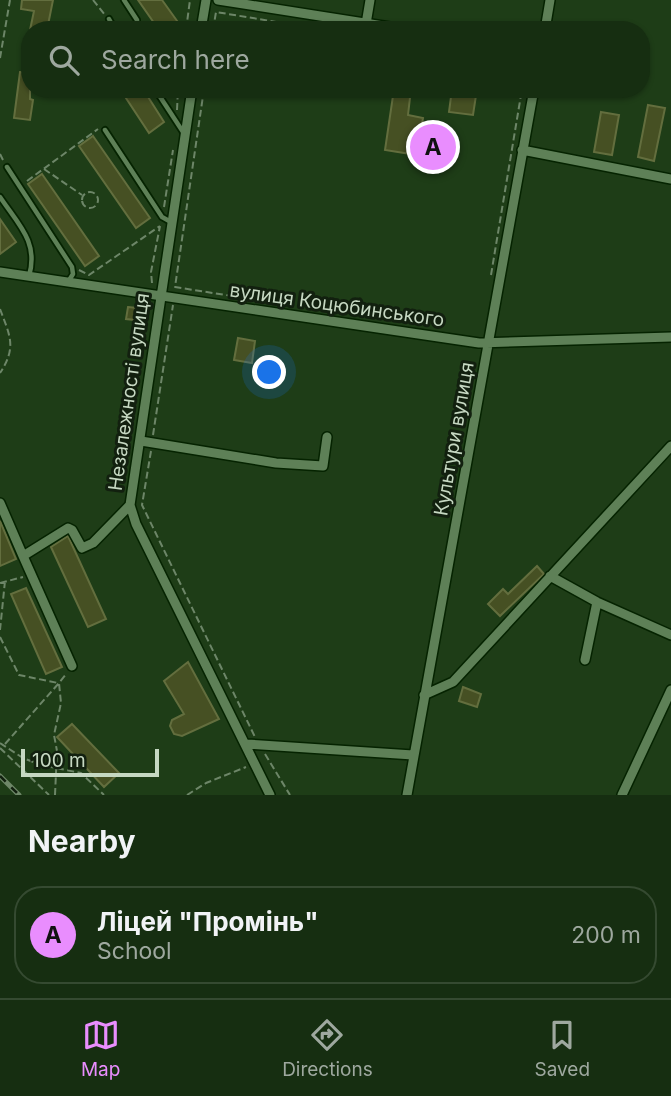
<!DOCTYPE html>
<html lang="en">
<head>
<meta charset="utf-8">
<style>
  body { margin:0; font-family:Inter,sans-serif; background:#233a1f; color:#f1f3f6 }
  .scale { position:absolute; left:21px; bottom:18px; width:138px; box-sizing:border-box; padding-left:7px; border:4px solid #c6d8c2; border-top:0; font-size:19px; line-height:24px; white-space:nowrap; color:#c6d8c2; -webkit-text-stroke:5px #12200f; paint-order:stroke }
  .you { position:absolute; left:270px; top:373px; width:24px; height:24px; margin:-18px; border:5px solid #fff; border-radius:50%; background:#1a73e8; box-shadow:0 0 0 10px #1a73e833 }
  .badge { display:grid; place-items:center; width:46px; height:46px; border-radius:50%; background:#e98dfe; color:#111; font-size:23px; font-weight:700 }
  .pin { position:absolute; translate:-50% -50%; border:4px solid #fff; box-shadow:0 2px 7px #0006 }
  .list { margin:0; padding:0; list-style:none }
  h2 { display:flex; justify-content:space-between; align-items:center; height:91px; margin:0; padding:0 28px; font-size:30px }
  h2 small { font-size:23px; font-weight:400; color:#9ea89f }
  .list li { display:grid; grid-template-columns:46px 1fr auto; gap:21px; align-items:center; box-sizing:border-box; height:98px; margin:0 14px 14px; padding:0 14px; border:2px solid #354a31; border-radius:28px }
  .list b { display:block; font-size:26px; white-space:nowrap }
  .list p { margin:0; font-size:23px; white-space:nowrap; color:#9ea89f }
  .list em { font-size:23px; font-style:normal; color:#9ea89f }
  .icon { flex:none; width:38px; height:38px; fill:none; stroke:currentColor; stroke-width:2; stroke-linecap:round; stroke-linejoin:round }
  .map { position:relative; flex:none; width:671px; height:795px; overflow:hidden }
  .search { position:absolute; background:#162e11; box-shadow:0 2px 5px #0004; left:21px; right:21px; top:21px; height:77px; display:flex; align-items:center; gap:18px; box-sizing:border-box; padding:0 24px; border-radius:28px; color:#9ea89f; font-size:26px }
  .sheet { height:203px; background:#162e11 }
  nav { display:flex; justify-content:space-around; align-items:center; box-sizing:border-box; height:98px; border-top:2px solid #354a31; background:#162e11; font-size:19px; color:#9ea89f }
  nav a { display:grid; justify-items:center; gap:4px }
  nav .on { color:#e98dfe }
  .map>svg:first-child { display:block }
  .building { fill:#465023; stroke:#636e3e; stroke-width:2 }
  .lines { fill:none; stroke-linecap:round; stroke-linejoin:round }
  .lane-casing { stroke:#052300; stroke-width:8 }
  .street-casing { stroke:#052300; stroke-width:12 }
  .path { stroke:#6d8668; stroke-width:2; stroke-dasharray:7 3.5; stroke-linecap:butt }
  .lane { stroke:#5e8057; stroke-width:4.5 }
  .street { stroke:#5e8057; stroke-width:9 }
  .rail-casing { stroke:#6e8768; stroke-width:5 }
  .rail { stroke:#12200f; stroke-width:2.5; stroke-dasharray:8; stroke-linecap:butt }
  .labels { text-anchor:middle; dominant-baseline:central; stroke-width:6; stroke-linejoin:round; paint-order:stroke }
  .street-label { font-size:19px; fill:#c6d8c2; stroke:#12200f }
</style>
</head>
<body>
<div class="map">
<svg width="671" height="795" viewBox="0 0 671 795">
  <rect width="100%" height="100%" fill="#1e3d17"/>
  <path class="building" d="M22 0H53L47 30H30L34 11 21 9Z
    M138 0H162L180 25 174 30H159Z
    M20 72 30 73V99L33 100 30 120 14 118Z
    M120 89H143L164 122 149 133Z
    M394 89H411L408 115 423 118 417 155 385 150Z
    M452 89H477L473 115 449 112Z
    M648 105 665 108 654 161 638 157Z
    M601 112 619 115 612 155 594 152Z
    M93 136 150 218 136 228 79 146Z
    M42 174 99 256 85 266 28 184Z
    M0 219 16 242 0 254Z
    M128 307 146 309 143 329 134 328 135 320 126 319Z
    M238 338 255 341 252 363 234 360Z
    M0 521 16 559 0 566Z
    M68 536 106 619 88 627 51 547Z
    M537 566 544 574 500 616 488 604 503 589 508 594Z
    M26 588 62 667 46 674 11 594Z
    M188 662 219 719 182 736 174 734 170 726 172 720 184 714 164 681Z
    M463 687 481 694 477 707 459 701Z
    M72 724 119 773 104 787 57 737Z"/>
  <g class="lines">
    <defs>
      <path id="lane" d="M124 0 137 20V30
        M109 19 115 30
        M155 89 185 135
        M105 130 162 217 171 222
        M7 167 72 267 73 274 68 282
        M0 197C18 224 39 242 29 276"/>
      <path id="street" d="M218 0 409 30
        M366 24 370 0
        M201 30 206 0
        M545 30 550 0
        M192 89 130 505 136 524 270 795
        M522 150 671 179
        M0 272 479 343 671 337
        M141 441 276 463 323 466 327 437
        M0 503 23 556 68 528 72 530 82 548 93 543 130 505
        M23 556 72 666
        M550 576 597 602 671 635
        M585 660 597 602
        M424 695 453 682 671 446
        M247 744 413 755
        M407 795 534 89
        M622 795 671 690"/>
    </defs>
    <use href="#lane" class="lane-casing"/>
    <use href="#street" class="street-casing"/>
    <path class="path" d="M93 0 105 15
      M182 30 194 24
      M186 30 190 0
      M213 30 216 12 325 30
      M0 58 10 0
      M204 89 175 287 276 303
      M177 110 178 89
      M0 154 3 160
      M44 169 82 195
      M27 181 98 129
      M82 200a8 8 0 1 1 16 0a8 8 0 1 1-16 0Z
      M164 207 173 150
      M79 270 89 275 160 226
      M491 275 522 89
      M152 283 151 272 160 226
      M0 309C10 336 17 347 0 373
      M153 435 173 305
      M151 451 142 505 255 737
      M0 583 23 577
      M0 630 5 581
      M0 637 19 675 58 683
      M0 743 23 758 41 765 81 773 104 795
      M5 744 59 683
      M0 748 49 795
      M265 754 290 795
      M55 795 57 751 54 735 61 703 59 683 67 673
      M187 795 206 783 246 767"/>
    <use href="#lane" class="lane"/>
    <use href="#street" class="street"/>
    <defs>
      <path id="rail" d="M0 776 19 795"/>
    </defs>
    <use href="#rail" class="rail-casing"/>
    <use href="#rail" class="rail"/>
  </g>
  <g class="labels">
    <g class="street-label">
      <text transform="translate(337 305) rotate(8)">вулиця Коцюбинського</text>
      <text transform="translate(129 392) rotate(-82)">Незалежності вулиця</text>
      <text transform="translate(454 439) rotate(-80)">Культури вулиця</text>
    </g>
  </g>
</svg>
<div class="scale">100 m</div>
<div class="you"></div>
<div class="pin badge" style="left:433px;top:147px">A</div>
<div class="search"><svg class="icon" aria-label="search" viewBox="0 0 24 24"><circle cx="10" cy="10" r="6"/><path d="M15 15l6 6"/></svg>Search here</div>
</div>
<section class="sheet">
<h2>Nearby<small></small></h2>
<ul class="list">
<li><span class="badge">A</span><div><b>Ліцей &quot;Промінь&quot;</b><p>School</p></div><em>200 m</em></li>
</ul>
</section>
<nav>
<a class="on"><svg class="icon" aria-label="map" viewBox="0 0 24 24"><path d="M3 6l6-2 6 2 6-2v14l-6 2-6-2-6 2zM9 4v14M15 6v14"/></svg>Map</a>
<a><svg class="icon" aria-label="directions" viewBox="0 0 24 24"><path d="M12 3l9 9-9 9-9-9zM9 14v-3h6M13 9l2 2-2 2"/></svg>Directions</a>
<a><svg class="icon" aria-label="saved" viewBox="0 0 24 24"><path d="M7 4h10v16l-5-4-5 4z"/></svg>Saved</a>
</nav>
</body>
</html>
